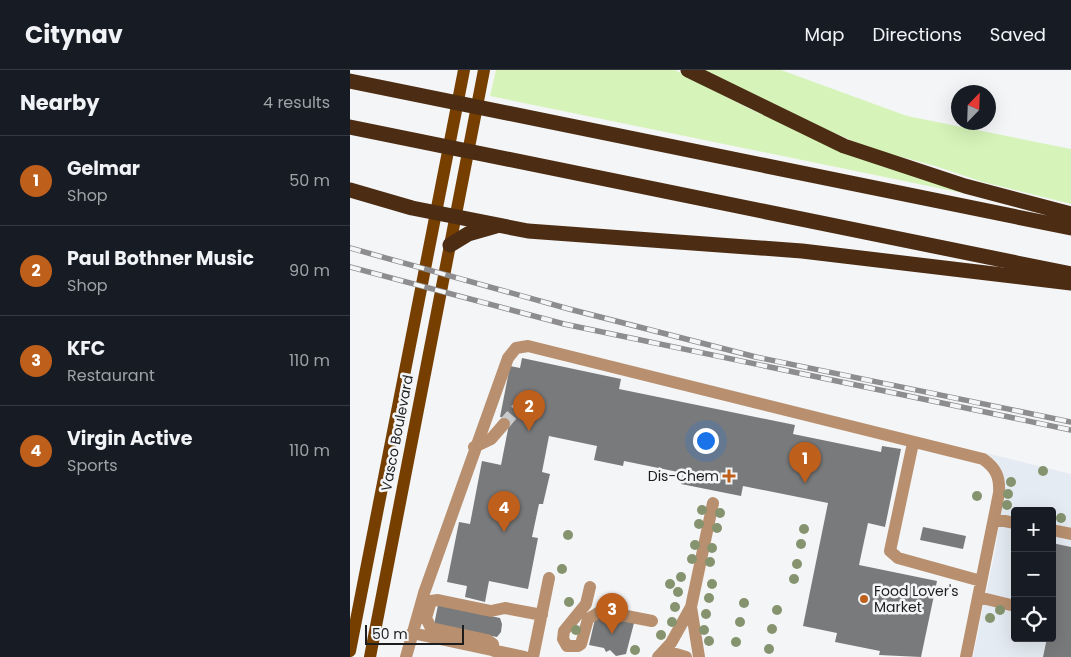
<!DOCTYPE html>
<html lang="en">
<head>
<meta charset="utf-8">
<style>
  body { margin:0; font-family:Poppins,sans-serif; background:#242831; color:#f1f3f6 }
  .controls { position:absolute; right:15px; bottom:15px; display:grid; overflow:hidden; border-radius:5px; box-shadow:0 5px 20px #0002 }
  .controls button { width:45px; height:45px; display:grid; place-items:center; padding:0; border:0; border-bottom:1px solid #363941; background:#171b24; color:#f1f3f6; font:25px sans-serif }
  .compass { position:absolute; left:601px; top:15px; width:45px; height:45px; border-radius:50%; background:#171b24; box-shadow:0 5px 20px #0002; rotate:23deg }
  .scale { position:absolute; left:15px; bottom:12px; width:99px; box-sizing:border-box; padding-left:5px; border:2px solid #1d1d1e; border-top:0; font-size:14px; line-height:18px; white-space:nowrap; color:#1d1d1e; -webkit-text-stroke:4px #f4f5f7; paint-order:stroke }
  .you { position:absolute; left:355px; top:370px; width:18px; height:18px; margin:-12px; border:4px solid #fff; border-radius:50%; background:#1a73e8; box-shadow:0 0 0 8px #1a73e833 }
  .badge { display:grid; place-items:center; width:32px; height:32px; border-radius:50%; background:#bf5f1c; color:#fff; font-size:16px; font-weight:700 }
  .pin { position:absolute; translate:-50% -41px; filter:drop-shadow(0 1px 2px #0008) }
  .pin::after { content:''; position:absolute; top:26px; width:18px; height:15px; background:inherit; clip-path:polygon(0 0,100% 0,50% 100%) }
  .list { margin:0; padding:0; list-style:none }
  h2 { display:flex; justify-content:space-between; align-items:center; height:65px; margin:0; padding:0 20px; font-size:21px }
  h2 small { font-size:16px; font-weight:400; color:#9ea1a6 }
  .list li { display:grid; grid-template-columns:32px 1fr auto; gap:15px; align-items:center; box-sizing:border-box; height:90px; padding:0 20px; border-top:1px solid #363941 }
  .list b { display:block; font-size:19px; white-space:nowrap }
  .list p { margin:0; font-size:16px; white-space:nowrap; color:#9ea1a6 }
  .list em { font-size:16px; font-style:normal; color:#9ea1a6 }
  .icon { flex:none; width:28px; height:28px; fill:none; stroke:currentColor; stroke-width:2; stroke-linecap:round; stroke-linejoin:round }
  .map { position:relative; flex:none; width:721px; height:587px; overflow:hidden }
  header { display:flex; align-items:center; gap:30px; box-sizing:border-box; height:70px; padding:0 25px; background:#171b24; border-bottom:1px solid #363941 }
  header strong { font-size:24px }
  nav { display:flex; gap:28px; margin-inline-start:auto; font-size:18px }
  main { display:flex }
  aside { flex:1; background:#171b24 }
  .map>svg:first-child { display:block }
  .built { fill:#e4ebf2; fill-rule:evenodd }
  .green { fill:#d6f4b9 }
  .building { fill:#797a7c }
  .lines { fill:none; stroke-linecap:round; stroke-linejoin:round }
  .minor-tunnel { stroke:#c9cacc; stroke-width:12; stroke-dasharray:12 6; stroke-linecap:butt }
  .minor { stroke:#b8906f; stroke-width:12 }
  .major { stroke:#763f00; stroke-width:12 }
  .highway { stroke:#4c2d13; stroke-width:15 }
  .rail-casing { stroke:#8d8d8f; stroke-width:5.5 }
  .rail { stroke:#f4f5f7; stroke-width:4; stroke-dasharray:11; stroke-linecap:butt }
  .tree { fill:#85946f }
  .poi-dot { fill:#bf5f1c; stroke:#f4f5f7; stroke-width:2 }
  .labels { text-anchor:middle; dominant-baseline:central; stroke-width:5; stroke-linejoin:round; paint-order:stroke }
  .street-label { font-size:14px; fill:#1d1d1e; stroke:#f4f5f7 }
  .poi-label { font-size:14px; fill:#1d1d1e; stroke:#f4f5f7; text-anchor:end }
</style>
</head>
<body>
<header>
<strong>Citynav</strong>
<nav><a>Map</a><a>Directions</a><a>Saved</a></nav>
</header>
<main>
<aside>
<h2>Nearby<small>4 results</small></h2>
<ul class="list">
<li><span class="badge">1</span><div><b>Gelmar</b><p>Shop</p></div><em>50 m</em></li>
<li><span class="badge">2</span><div><b>Paul Bothner Music</b><p>Shop</p></div><em>90 m</em></li>
<li><span class="badge">3</span><div><b>KFC</b><p>Restaurant</p></div><em>110 m</em></li>
<li><span class="badge">4</span><div><b>Virgin Active</b><p>Sports</p></div><em>110 m</em></li>
</ul>
</aside>
<div class="map">
<svg width="721" height="587" viewBox="0 0 721 587">
  <rect width="100%" height="100%" fill="#f4f5f7"/>
  <path class="built" d="M636 383 721 404V587H623L645 481 655 413 647 392ZM665 441H702V568H665Z"/>
  <path class="green" d="M146 0H325L400 39 531 96 632 127 140 26Z
    M354 0H431L557 46 721 79V134L633 112 585 96 519 78 457 51Z"/>
  <path class="building" d="M172 288 271 309 269 319 445 355 443 364 531 382 532 376 551 379 535 457 518 453 509 495 587 511 571 587 529 585 530 581 485 572 487 563 453 556 478 433 393 416 391 426 331 414 333 403 274 391 273 396 244 390 247 376 199 366 192 402 200 404 193 434H189L182 467 188 468 178 519 139 511 135 532 115 527 117 516 97 512 109 452 120 454 132 391 151 395 160 349 150 347 160 296 170 298Z
    M573 457 616 466 613 479 570 470Z
    M702 473 721 477V587H693L697 568H702V541L705 528H702Z
    M88 535 150 548 152 554 151 562 147 567 84 555Z
    M247 547 284 553 276 584 266 586 260 580 256 582 254 578 239 575 245 549Z"/>
  <g class="lines">
    <path class="minor-tunnel" d="M154 354 177 327"/>
    <path class="minor" d="M563 373 540 481 548 488 631 511
      M124 377 141 369 154 354
      M644 449 665 453
      M702 460 721 464
      M240 517 236 534 214 561 213 569 217 576H228L231 574 238 549 251 541 302 551
      M628 527 665 536
      M341 537 349 587
      M62 563 175 587
      M144 581 143 574 137 570 81 558 76 548 81 531 88 530 141 541 155 538 192 545
      M56 587 74 523 158 288 166 278 178 276 633 389C646 398 650 407 649 423L616 587
      M183 587 199 508
      M308 587 321 573 341 537 363 433
      M311 587 326 584 336 587"/>
    <path class="major" d="M0 581 114 0
      M20 587 134 0"/>
    <path class="highway" d="M338 0 494 76 615 116 721 144
      M0 11 721 158
      M0 57 721 204
      M0 120 62 138 178 161 452 181 721 213
      M100 175 118 164 146 156"/>
    <defs>
      <path id="rail" d="M0 178 219 239 406 287 721 352
        M0 197 214 254 721 360"/>
    </defs>
    <use href="#rail" class="rail-casing"/>
    <use href="#rail" class="rail"/>
  </g>
  <g class="tree">
    <circle cx="693" cy="401" r="5"/>
    <circle cx="661" cy="412" r="5"/>
    <circle cx="658" cy="424" r="5"/>
    <circle cx="627" cy="426" r="5"/>
    <circle cx="657" cy="435" r="5"/>
    <circle cx="352" cy="440" r="5"/>
    <circle cx="370" cy="443" r="5"/>
    <circle cx="711" cy="448" r="5"/>
    <circle cx="349" cy="454" r="5"/>
    <circle cx="367" cy="458" r="5"/>
    <circle cx="454" cy="459" r="5"/>
    <circle cx="218" cy="465" r="5"/>
    <circle cx="451" cy="474" r="5"/>
    <circle cx="345" cy="475" r="5"/>
    <circle cx="362" cy="478" r="5"/>
    <circle cx="342" cy="489" r="5"/>
    <circle cx="360" cy="492" r="5"/>
    <circle cx="447" cy="494" r="5"/>
    <circle cx="212" cy="499" r="5"/>
    <circle cx="331" cy="507" r="5"/>
    <circle cx="444" cy="509" r="5"/>
    <circle cx="320" cy="514" r="5"/>
    <circle cx="362" cy="514" r="5"/>
    <circle cx="328" cy="522" r="5"/>
    <circle cx="359" cy="528" r="5"/>
    <circle cx="219" cy="532" r="5"/>
    <circle cx="394" cy="533" r="5"/>
    <circle cx="325" cy="537" r="5"/>
    <circle cx="427" cy="540" r="5"/>
    <circle cx="650" cy="540" r="5"/>
    <circle cx="356" cy="544" r="5"/>
    <circle cx="640" cy="548" r="5"/>
    <circle cx="322" cy="552" r="5"/>
    <circle cx="390" cy="552" r="5"/>
    <circle cx="422" cy="559" r="5"/>
    <circle cx="226" cy="560" r="5"/>
    <circle cx="354" cy="560" r="5"/>
    <circle cx="311" cy="565" r="5"/>
    <circle cx="359" cy="571" r="5"/>
    <circle cx="386" cy="572" r="5"/>
    <circle cx="419" cy="579" r="5"/>
    <circle cx="285" cy="580" r="5"/>
  </g>
  <g class="poi-dot">
    <path d="M376.5 398.5h5v5h5v5h-5v5h-5v-5h-5v-5h5z"/>
    <circle cx="514" cy="529" r="5"/>
  </g>
  <g class="labels">
    <g class="street-label">
      <text transform="translate(47 363) rotate(-79)">Vasco Boulevard</text>
    </g>
    <g class="poi-label">
      <text x="369" y="406">Dis-Chem</text>
      <text x="524" y="521" text-anchor="start">Food Lover's<tspan x="524" dy="16">Market</tspan></text>
    </g>
  </g>
</svg>
<div class="controls">
<button>+</button>
<button>−</button>
<button><svg class="icon" aria-label="locate" viewBox="0 0 24 24"><circle cx="12" cy="12" r="6"/><path d="M12 2v4M12 18v4M2 12h4M18 12h4"/></svg></button>
</div>
<svg class="compass" viewBox="-18 -18 36 36"><path d="M0-13l5 13h-10z" fill="#e53935"/><path d="M0 13l5-13h-10z" fill="#9ea1a6"/></svg>
<div class="scale">50 m</div>
<div class="you"></div>
<div class="pin badge" style="left:455px;top:413px">1</div>
<div class="pin badge" style="left:179px;top:361px">2</div>
<div class="pin badge" style="left:262px;top:564px">3</div>
<div class="pin badge" style="left:154px;top:462px">4</div>
</div>
</main>
</body>
</html>
